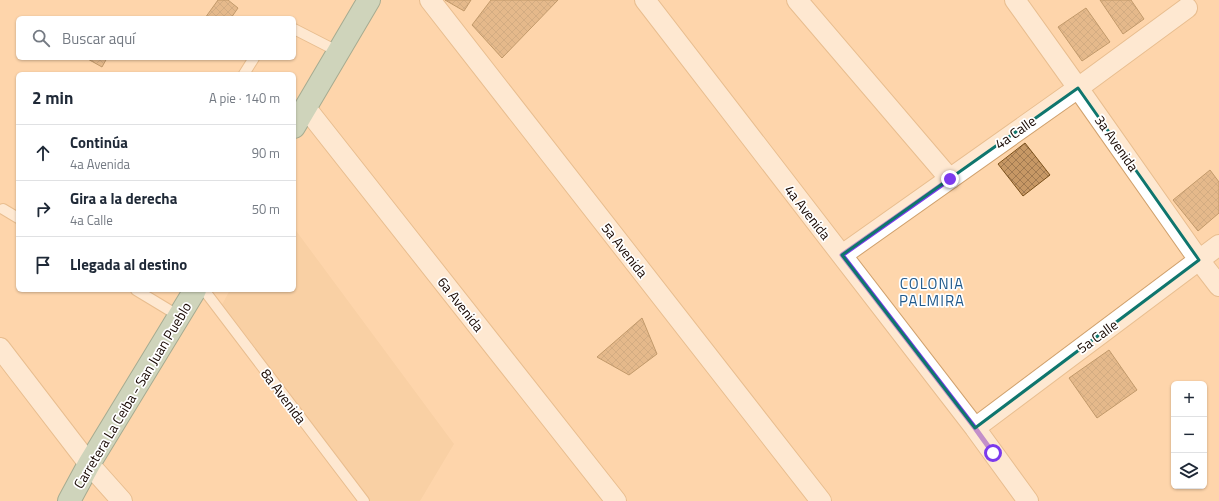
<!DOCTYPE html>
<html lang="es">
<head>
<meta charset="utf-8">
<style>
  body { margin:0; font-family:"Titillium Web",sans-serif; background:#f6f6f7; color:#1f2937 }
  .controls { position:absolute; right:12px; bottom:12px; display:grid; overflow:hidden; border-radius:6px; box-shadow:0 1px 3px #0004 }
  .controls button { width:36px; height:36px; display:grid; place-items:center; padding:0; border:0; border-bottom:1px solid #e0e1e3; background:#fff; color:#1f2937; font:20px sans-serif }
  .stop { position:absolute; width:12px; height:12px; margin:-9px; border:3px solid #7c3aed; border-radius:50%; background:#fff }
  .stop.end { background:#7c3aed; border-color:#fff; box-shadow:0 1px 4px #0008 }
  .list { margin:0; padding:0; list-style:none }
  h2 { display:flex; justify-content:space-between; align-items:center; height:52px; margin:0; padding:0 16px; font-size:17px }
  h2 small { font-size:13px; font-weight:400; color:#747a83 }
  .list li { display:grid; grid-template-columns:26px 1fr auto; gap:12px; align-items:center; box-sizing:border-box; height:56px; padding:0 16px; border-top:1px solid #e0e1e3 }
  .list b { display:block; font-size:15px; white-space:nowrap }
  .list p { margin:0; font-size:13px; white-space:nowrap; color:#747a83 }
  .list em { font-size:13px; font-style:normal; color:#747a83 }
  .icon { flex:none; width:22px; height:22px; fill:none; stroke:currentColor; stroke-width:2; stroke-linecap:round; stroke-linejoin:round }
  .map { position:relative; flex:none; width:1219px; height:501px; overflow:hidden }
  .search { position:absolute; background:#fff; box-shadow:0 1px 3px #0004; left:16px; top:16px; width:280px; height:44px; display:flex; align-items:center; gap:10px; box-sizing:border-box; padding:0 14px; border-radius:6px; color:#747a83; font-size:15px }
  .panel { position:absolute; background:#fff; box-shadow:0 1px 3px #0004; left:16px; top:72px; width:280px; height:220px; border-radius:6px }
  .map>svg:first-child { display:block }
  .built { fill:#f4c99b }
  .building { fill:url(#building-cross-hatch); stroke:#7a501b }
  .lines { fill:none; stroke-linecap:round; stroke-linejoin:round }
  .lane-casing { stroke:#d0a16d; stroke-width:12 }
  .street-casing { stroke:#d0a16d; stroke-width:22 }
  .primary-casing { stroke:#3d7870; stroke-width:24 }
  .lane { stroke:#fff; stroke-width:10 }
  .street { stroke:#fff; stroke-width:20 }
  .primary { stroke:#97d3ce; stroke-width:22 }
  .route { stroke:#7c3aed; stroke-width:5 }
  .marked { fill:none; stroke:#0f766e; stroke-width:3; stroke-linejoin:round }
  .labels { text-anchor:middle; dominant-baseline:central; stroke-width:3.5; stroke-linejoin:round; paint-order:stroke }
  .street-label { font-size:14px; fill:#170700; stroke:#fff }
  .neighbourhood-label { font-size:15px; letter-spacing:1px; fill:#215a8c; stroke:#fff }
</style>
</head>
<body>
<div class="map">
<svg width="1219" height="501" viewBox="0 0 1219 501">
  <defs>
    <pattern id="building-cross-hatch" width="8" height="8" patternUnits="userSpaceOnUse"><rect width="8" height="8" fill="#c79865"/><path d="M0 0l8 8M0 8l8-8" fill="none" stroke="#a17a51"/></pattern>
  </defs>
  <rect width="100%" height="100%" fill="#fed6ac"/>
  <path class="built" d="M294 228 454 444 420 501H370L219 310 230 290H294Z"/>
  <path class="building" d="M218 0H228L238 8 231 18H205Z
    M445 0H471L464 11Z
    M491 0H558L502 58 472 25Z
    M1100 0H1131L1144 19 1123 34Z
    M1086 8 1110 42 1082 61 1058 27Z
    M86 58H107L102 67Z
    M1025 143 1050 175 1023 196 998 164Z
    M1210 170 1219 182V213L1198 231 1173 200Z
    M642 318 657 354 629 375 597 357Z
    M1109 350 1137 390 1097 418 1069 378Z"/>
  <g class="lines">
    <defs>
      <path id="lane" d="M294 29 339 52
        M244 74 254 58
        M3 209 18 218
        M136 290 179 316
        M204 290 364 501"/>
      <path id="street" d="M430 0 821 501
        M645 0 975 428 1028 501
        M797 0 950 179
        M1015 0 1078 88 1199 260 1219 286
        M306 108 616 501
        M842 255 1078 88 1187 8
        M0 348 89 464 122 501
        M975 428 1219 245"/>
      <path id="primary" d="M294 127 369 0
        M69 501 89 464 195 290"/>
    </defs>
    <use href="#lane" class="lane-casing"/>
    <use href="#street" class="street-casing"/>
    <use href="#primary" class="primary-casing"/>
    <use href="#lane" class="lane"/>
    <use href="#street" class="street"/>
    <use href="#primary" class="primary"/>
  </g>
  <g class="lines">
    <path class="route" d="M950 179 842 255 975 428 993 453"/>
  </g>
  <path d="M0 0H1219V501H0ZM1078 88 1199 260 975 428 842 255Z" fill="#fed6ac" fill-opacity=".55" fill-rule="evenodd"/>
  <path class="marked" d="M1078 88 1199 260 975 428 842 255Z"/>
  <g class="labels">
    <g class="street-label">
      <text transform="translate(1015 132) rotate(-35)">4a Calle</text>
      <text transform="translate(1117 143) rotate(55)">3a Avenida</text>
      <text transform="translate(808 212) rotate(52)">4a Avenida</text>
      <text transform="translate(625 250) rotate(52)">5a Avenida</text>
      <text transform="translate(461 304) rotate(52)">6a Avenida</text>
      <text transform="translate(1097 336) rotate(-36)">5a Calle</text>
      <text transform="translate(132 395) rotate(-59)">Carretera La Ceiba - San Juan Pueblo</text>
      <text transform="translate(284 396) rotate(53)">8a Avenida</text>
    </g>
    <g class="neighbourhood-label">
      <text x="932" y="283">COLONIA<tspan x="932" dy="17">PALMIRA</tspan></text>
    </g>
  </g>
</svg>
<div class="controls">
<button>+</button>
<button>−</button>
<button><svg class="icon" aria-label="layers" viewBox="0 0 24 24"><path d="M12 4l9 5-9 5-9-5zM3 14l9 5 9-5"/></svg></button>
</div>
<div class="stop" style="left:993px;top:453px"></div>
<div class="stop end" style="left:950px;top:179px"></div>
<div class="search"><svg class="icon" aria-label="search" viewBox="0 0 24 24"><circle cx="10" cy="10" r="6"/><path d="M15 15l6 6"/></svg>Buscar aquí</div>
<section class="panel">
<h2>2 min<small>A pie · 140 m</small></h2>
<ul class="list">
<li><svg class="icon" aria-label="ahead" viewBox="0 0 24 24"><path d="M12 20V5M6 11l6-6 6 6"/></svg><div><b>Continúa</b><p>4a Avenida</p></div><em>90 m</em></li>
<li><svg class="icon" aria-label="right" viewBox="0 0 24 24"><path d="M7 20v-9h11M14 6l5 5-5 5"/></svg><div><b>Gira a la derecha</b><p>4a Calle</p></div><em>50 m</em></li>
<li><svg class="icon" aria-label="arrive" viewBox="0 0 24 24"><path d="M6 21V4h12l-3 4 3 4H6"/></svg><div><b>Llegada al destino</b></div></li>
</ul>
</section>
</div>
</body>
</html>
